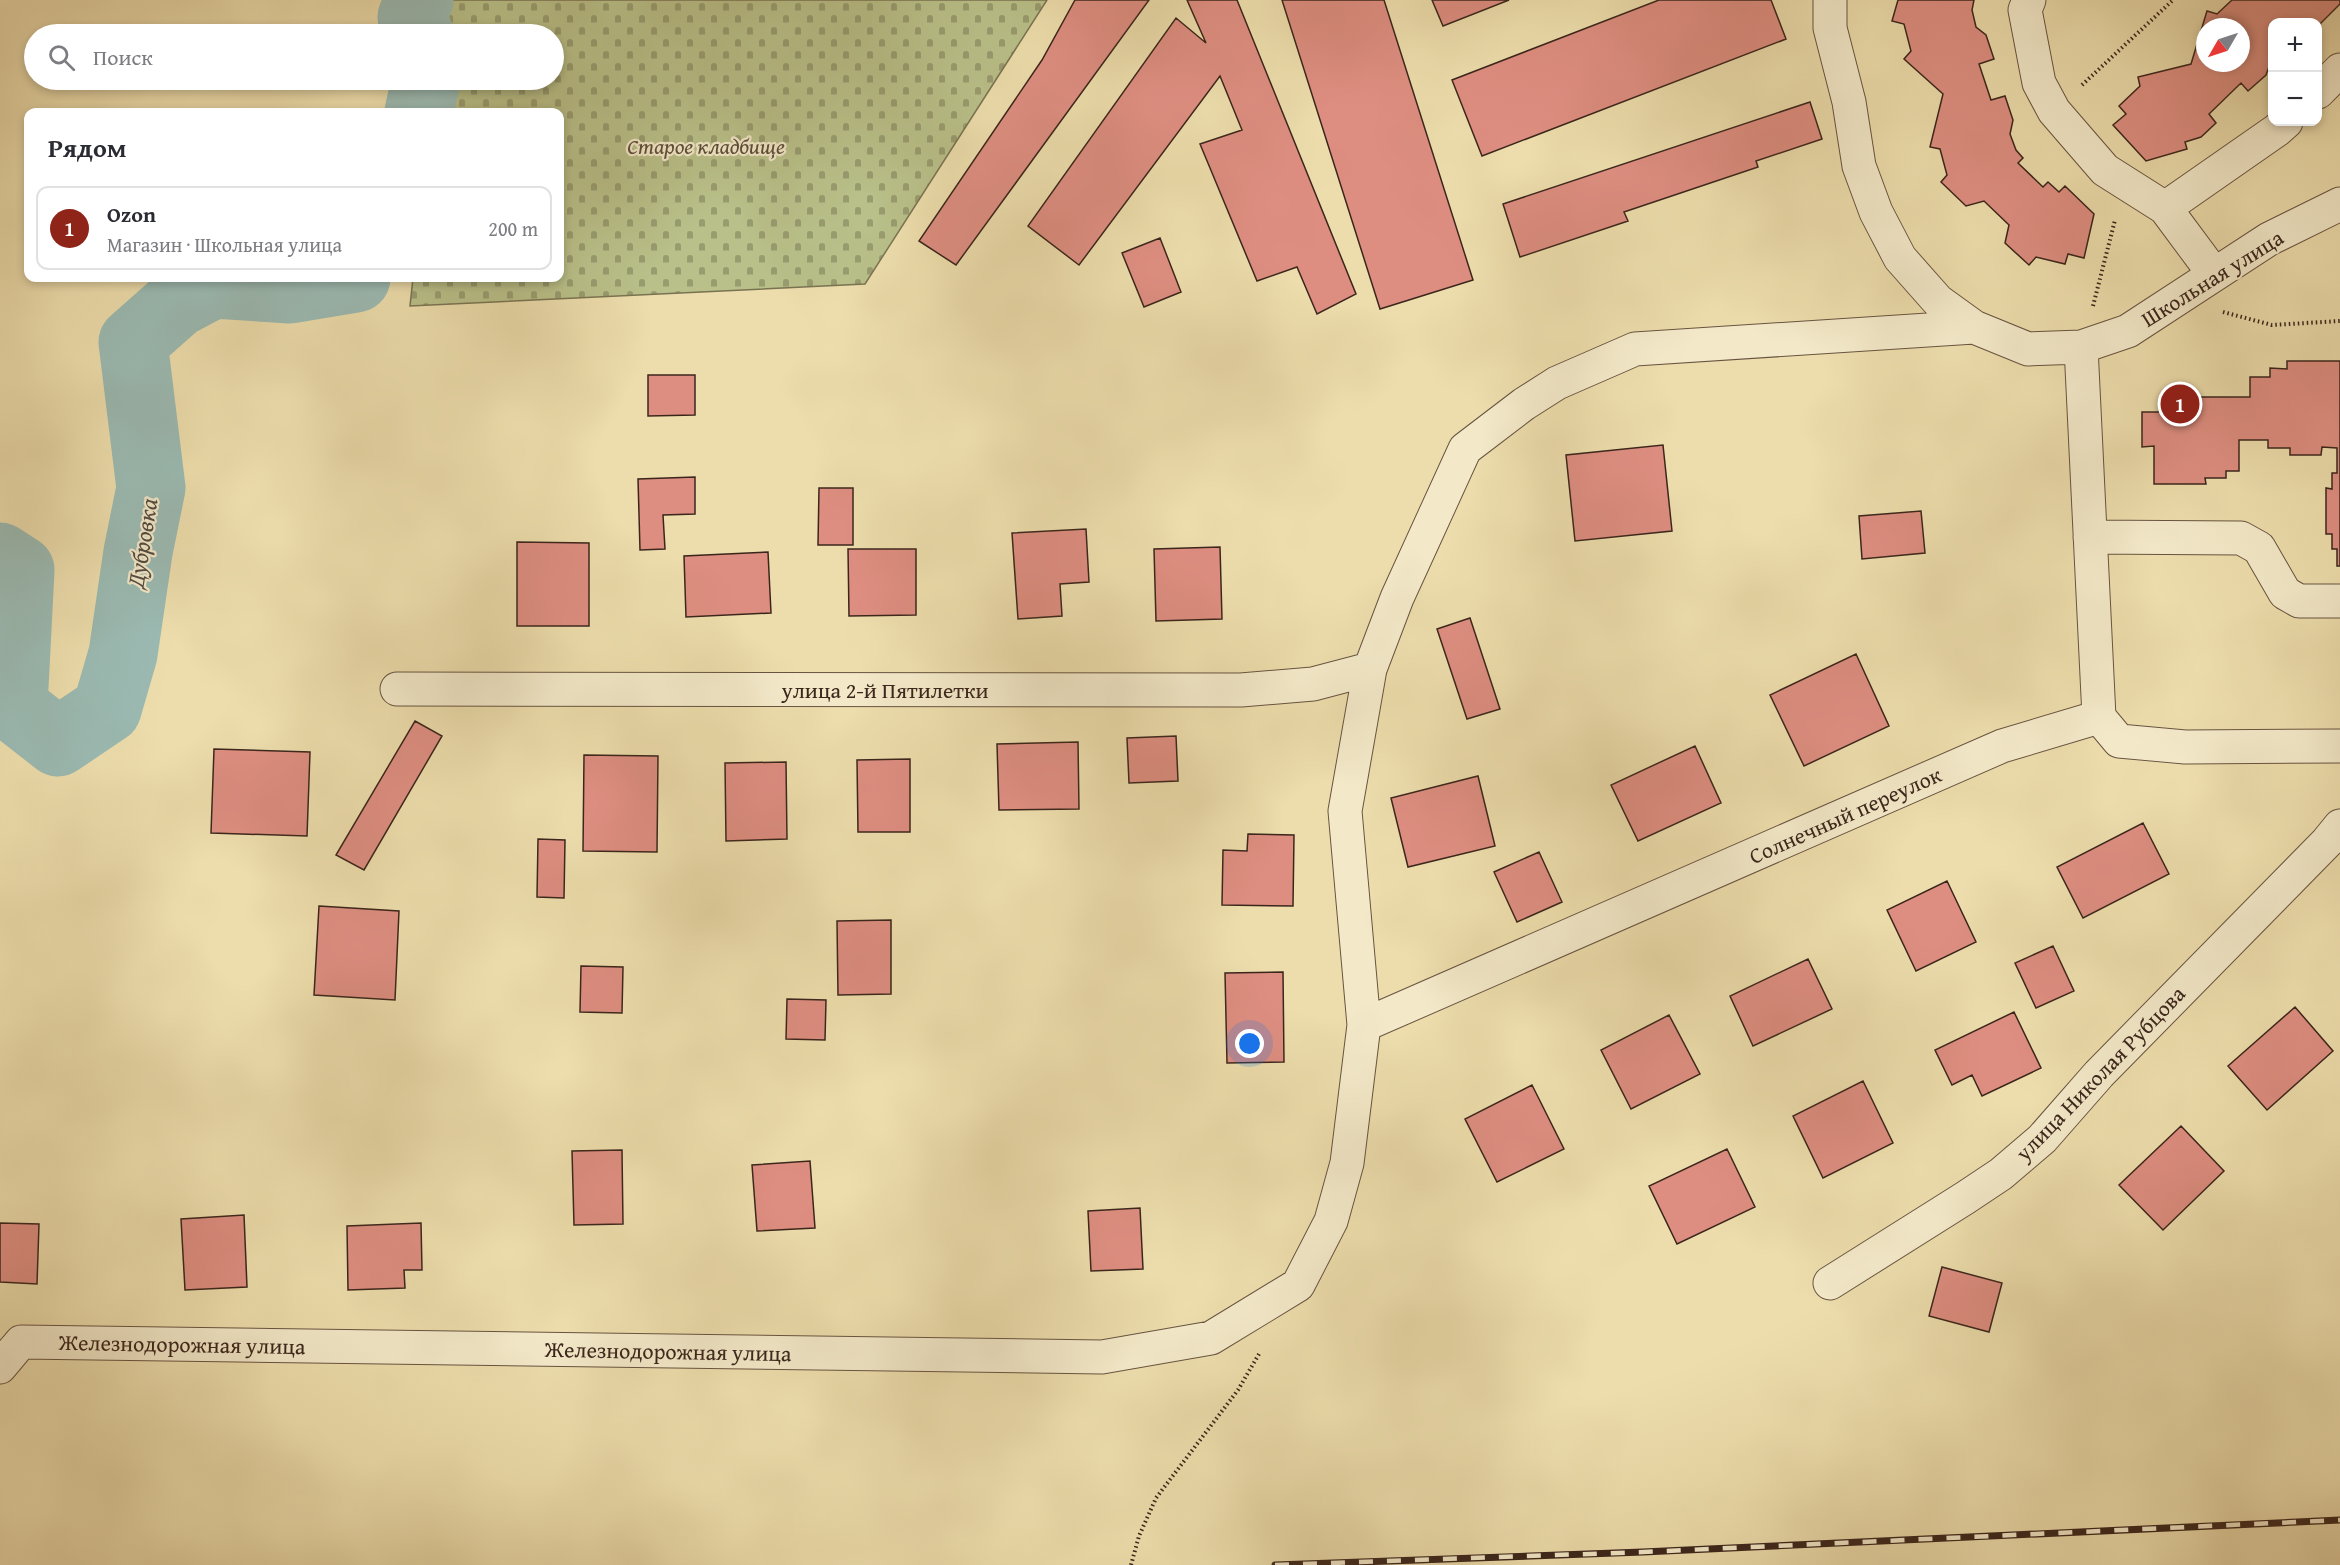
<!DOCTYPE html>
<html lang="ru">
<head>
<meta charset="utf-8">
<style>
  body { margin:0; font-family:"Gentium Book Plus",serif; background:#f7f7f7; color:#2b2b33 }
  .controls { position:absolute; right:18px; top:18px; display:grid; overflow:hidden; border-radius:12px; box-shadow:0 3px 9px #0003 }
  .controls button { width:54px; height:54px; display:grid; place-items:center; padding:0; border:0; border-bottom:2px solid #e1e1e2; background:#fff; color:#2b2b33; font:30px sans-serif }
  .compass { position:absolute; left:2196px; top:18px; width:54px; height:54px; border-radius:50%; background:#fff; box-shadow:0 3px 9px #0003; rotate:231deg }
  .you { position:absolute; left:1250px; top:1044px; width:21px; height:21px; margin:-15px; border:4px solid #fff; border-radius:50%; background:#1a73e8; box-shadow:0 0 0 9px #1a73e833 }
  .badge { display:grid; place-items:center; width:39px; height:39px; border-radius:50%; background:#8f2418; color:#fff; font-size:20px; font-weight:700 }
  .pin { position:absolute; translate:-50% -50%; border:3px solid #fff; box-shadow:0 2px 6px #0006 }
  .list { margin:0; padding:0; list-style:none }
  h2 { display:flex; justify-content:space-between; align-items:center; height:78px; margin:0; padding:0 24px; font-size:26px }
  h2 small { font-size:20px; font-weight:400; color:#7c7c81 }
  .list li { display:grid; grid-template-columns:39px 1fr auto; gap:18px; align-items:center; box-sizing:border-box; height:84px; margin:0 12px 12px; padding:0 12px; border:2px solid #e1e1e2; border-radius:12px }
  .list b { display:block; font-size:22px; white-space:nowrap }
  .list p { margin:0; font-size:20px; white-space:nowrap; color:#7c7c81 }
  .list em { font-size:20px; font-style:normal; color:#7c7c81 }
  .icon { flex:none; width:33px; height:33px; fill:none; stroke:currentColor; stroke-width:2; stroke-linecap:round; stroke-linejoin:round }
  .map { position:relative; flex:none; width:2340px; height:1565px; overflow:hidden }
  .search { position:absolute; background:#fff; box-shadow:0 3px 9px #0003; left:24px; top:24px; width:540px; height:66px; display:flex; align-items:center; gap:15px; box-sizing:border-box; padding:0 21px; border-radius:33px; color:#7c7c81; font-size:22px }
  .panel { position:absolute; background:#fff; box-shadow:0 3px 9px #0003; left:24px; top:108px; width:540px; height:174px; border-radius:12px }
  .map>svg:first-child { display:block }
  .cemetery { fill:url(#cemetery-stones); stroke:#7a7352; stroke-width:1.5 }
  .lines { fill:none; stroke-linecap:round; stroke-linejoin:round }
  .river { stroke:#9bbab2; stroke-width:69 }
  .building { fill:#de8e81; stroke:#3b261c; stroke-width:1.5; fill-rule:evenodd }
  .minor-casing { stroke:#685440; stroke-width:35 }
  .path { stroke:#3b261c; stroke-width:4; stroke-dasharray:1.5 3; stroke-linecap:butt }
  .minor { stroke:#f3e9c9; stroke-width:33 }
  .rail-casing { stroke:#3b261c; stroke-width:7 }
  .rail { stroke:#f3e9c9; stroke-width:4.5; stroke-dasharray:14; stroke-linecap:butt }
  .labels { text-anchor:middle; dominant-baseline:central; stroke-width:4.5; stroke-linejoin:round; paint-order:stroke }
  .park-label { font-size:22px; font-style:italic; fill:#5a4c37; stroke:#f3e9c9 }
  .street-label { font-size:22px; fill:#3b261c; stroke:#f3e9c9 }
  .water-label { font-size:24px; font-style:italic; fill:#534b42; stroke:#f3e9c9 }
</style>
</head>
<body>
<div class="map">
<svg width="2340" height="1565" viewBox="0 0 2340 1565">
  <defs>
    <pattern id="cemetery-stones" width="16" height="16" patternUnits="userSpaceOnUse" patternTransform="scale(1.5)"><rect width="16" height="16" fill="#b9c089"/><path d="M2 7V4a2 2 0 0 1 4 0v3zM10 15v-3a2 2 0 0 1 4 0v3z" fill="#989c6f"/></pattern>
  </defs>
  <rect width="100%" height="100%" fill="#edddac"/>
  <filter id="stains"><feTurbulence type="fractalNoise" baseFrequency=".00333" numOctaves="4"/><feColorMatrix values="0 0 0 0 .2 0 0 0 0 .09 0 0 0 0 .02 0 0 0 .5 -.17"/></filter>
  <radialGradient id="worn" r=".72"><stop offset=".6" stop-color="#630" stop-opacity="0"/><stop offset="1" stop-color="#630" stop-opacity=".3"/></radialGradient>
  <path class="cemetery" d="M441 0H1047L865 284 410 306 413 278H560V112H430L433 80H554V34H438Z"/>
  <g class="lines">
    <path class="river" d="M419 34 412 17 419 0
      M419 112 426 80
      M0 557 20 570 13 707 58 742 107 709 123 654 138 552 151 488 133 342 177 303 213 284 290 289 356 278"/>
  </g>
  <path class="building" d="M1075 0H1149L956 265 919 241 1042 60Z
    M1187 0H1237L1356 294 1317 314 1297 267 1257 281 1200 144 1242 130 1220 76 1079 265 1028 226 1176 18 1206 43Z
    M1282 0H1384L1473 280 1380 309Z
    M1432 0H1509L1443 26Z
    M1659 0H1771L1786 39 1482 156 1452 80Z
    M1898 0H1974L1972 10 1976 27 1986 35 1994 59 1979 64 1991 100 2005 96 2013 120 2010 134 2016 150 2023 158 2018 163 2043 187 2048 182 2059 192 2065 186 2094 214 2084 258 2068 254 2065 264 2036 257 2029 265 2005 243 2009 225 1984 201 1966 206 1941 182 1947 175 1940 149 1930 147 1943 94 1904 59 1911 51 1904 24 1892 21Z
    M2232 0H2340V4L2318 26V22H2272V58L2266 75 2248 91 2241 83 2209 114 2216 123 2201 137 2185 142 2187 149 2146 161 2113 125 2126 114 2119 106 2140 86 2138 77 2191 64 2207 11 2217 14ZM2205 27H2241V63H2205Z
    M1810 102 1822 139 1756 161 1758 167 1624 212 1628 221 1520 257 1503 204Z
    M1160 238 1181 292 1144 307 1122 253Z
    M2287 361H2340V566H2337V549H2332V534H2326V488L2332 489V473H2337V448L2322 447 2321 455H2290V448H2268V440H2239V471H2226V478H2205L2206 484H2154V446L2142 447V412H2160V404H2174V397H2250V377H2270V368L2287 369Z
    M648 375H695V415L648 416Z
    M1663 445 1672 531 1575 541 1566 455Z
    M695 477V514L663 515 665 549 640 550 638 479Z
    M819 488H853V545H818Z
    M1921 511 1925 553 1862 559 1859 516Z
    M1086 529 1089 582 1060 584 1062 616 1018 619 1012 533Z
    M517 542 589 543V626H517Z
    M1220 547 1222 619 1156 621 1154 549Z
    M848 549H916V615L849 616Z
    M768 552 771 613 686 617 684 556Z
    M1470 618 1500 709 1467 719 1437 629Z
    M1856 654 1889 726 1804 766 1770 695Z
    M415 721 442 736 364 870 336 855Z
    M1176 736 1178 781 1129 783 1127 738Z
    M1078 742 1079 809 999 810 997 744Z
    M1695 746 1721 803 1638 841 1611 785Z
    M214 749 310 752 307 836 211 833Z
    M584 755 658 756 657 852 583 851Z
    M910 759V832H858L857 760Z
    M786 762 787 839 726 841 725 763Z
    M1478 776 1495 846 1408 867 1391 798Z
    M2143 823 2169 874 2083 918 2057 867Z
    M1248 834 1294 835 1293 906 1222 905 1223 850 1247 851Z
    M538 839 565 840 564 898 537 897Z
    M1539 852 1562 902 1517 922 1494 872Z
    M1947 881 1976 942 1916 971 1887 910Z
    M319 906 399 911 395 1000 314 995Z
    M891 920V994L838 995 837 921Z
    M2053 946 2074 991 2036 1008 2015 963Z
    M1808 959 1832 1009 1753 1046 1730 996Z
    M581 966 623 967 622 1013 580 1012Z
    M1283 972 1284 1062 1227 1063 1225 973Z
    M787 999 826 1000 825 1040 786 1039Z
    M2295 1007 2333 1051 2267 1110 2228 1066Z
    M2014 1012 2041 1068 1982 1096 1972 1075 1952 1085 1935 1050Z
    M1669 1015 1700 1074 1631 1109 1601 1050Z
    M1863 1081 1893 1143 1823 1178 1793 1116Z
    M1532 1085 1564 1149 1497 1182 1465 1119Z
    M2181 1126 2224 1171 2163 1230 2119 1185Z
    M1727 1149 1755 1207 1677 1244 1649 1186Z
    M622 1150 623 1224 574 1225 572 1151Z
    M810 1161 815 1228 757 1231 752 1165Z
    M1140 1208 1143 1269 1091 1271 1088 1211Z
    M244 1215 247 1287 185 1290 181 1219Z
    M0 1223 39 1224 37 1284 0 1282Z
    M421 1223 422 1270H404L405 1288 348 1290 347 1226Z
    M1942 1267 2002 1283 1989 1332 1929 1316Z"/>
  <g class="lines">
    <defs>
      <path id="minor" d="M1830 0V28L1849 102 1859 166 1876 212 1900 258 1938 301 1974 327 2028 349 2081 347 2128 331 2269 239 2340 204
        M2029 0 2025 10 2039 83 2054 111 2105 170 2165 208 2214 274
        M2318 92 2340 70
        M2165 208 2277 130 2286 122
        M2081 347 2099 717
        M2090 537 2241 538 2259 548 2285 593 2299 601H2340
        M397 689 1241 690 1313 684 1370 669
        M1364 1025 2002 746 2099 717 2119 741 2185 747 2340 746
        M1830 1283 1965 1198 2001 1174 2042 1139 2099 1074 2327 842 2340 826
        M0 1367 21 1342 1102 1357 1211 1338 1298 1285 1331 1221 1347 1163 1364 1025 1345 811 1370 669 1397 598 1465 449 1524 404 1557 383 1635 349 1974 327"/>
    </defs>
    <use href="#minor" class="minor-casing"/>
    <path class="path" d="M2082 85 2173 0
      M2093 306 2115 220
      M2223 312 2272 325 2340 321
      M1131 1565 1139 1536 1156 1498 1238 1390 1259 1354"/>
    <use href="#minor" class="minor"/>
    <defs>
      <path id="rail" d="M1275 1565 1643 1552 2340 1520"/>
    </defs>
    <use href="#rail" class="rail-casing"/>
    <use href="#rail" class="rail"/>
  </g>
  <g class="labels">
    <g class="park-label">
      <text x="706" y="146">Старое кладбище</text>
    </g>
    <g class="street-label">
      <text transform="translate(2212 278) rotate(-32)">Школьная улица</text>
      <text x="885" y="690">улица 2-й Пятилетки</text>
      <text transform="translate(1845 815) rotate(-24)">Солнечный переулок</text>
      <text transform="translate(2100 1073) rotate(-46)">улица Николая Рубцова</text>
      <text transform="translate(182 1344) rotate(1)">Железнодорожная улица</text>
      <text transform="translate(668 1351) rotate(1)">Железнодорожная улица</text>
    </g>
    <g class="water-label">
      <text transform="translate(142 543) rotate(-81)">Дубровка</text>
    </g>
  </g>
  <rect width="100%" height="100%" filter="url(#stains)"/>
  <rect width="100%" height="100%" fill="url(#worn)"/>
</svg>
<div class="controls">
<button>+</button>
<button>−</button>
</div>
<svg class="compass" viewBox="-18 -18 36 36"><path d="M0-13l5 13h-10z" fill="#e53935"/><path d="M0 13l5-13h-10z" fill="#7c7c81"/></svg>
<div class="you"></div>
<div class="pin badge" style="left:2180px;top:404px">1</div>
<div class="search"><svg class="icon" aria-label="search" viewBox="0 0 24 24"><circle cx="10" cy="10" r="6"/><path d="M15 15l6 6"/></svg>Поиск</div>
<section class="panel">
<h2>Рядом<small></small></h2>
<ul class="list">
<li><span class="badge">1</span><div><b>Ozon</b><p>Магазин · Школьная улица</p></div><em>200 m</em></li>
</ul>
</section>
</div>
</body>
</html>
